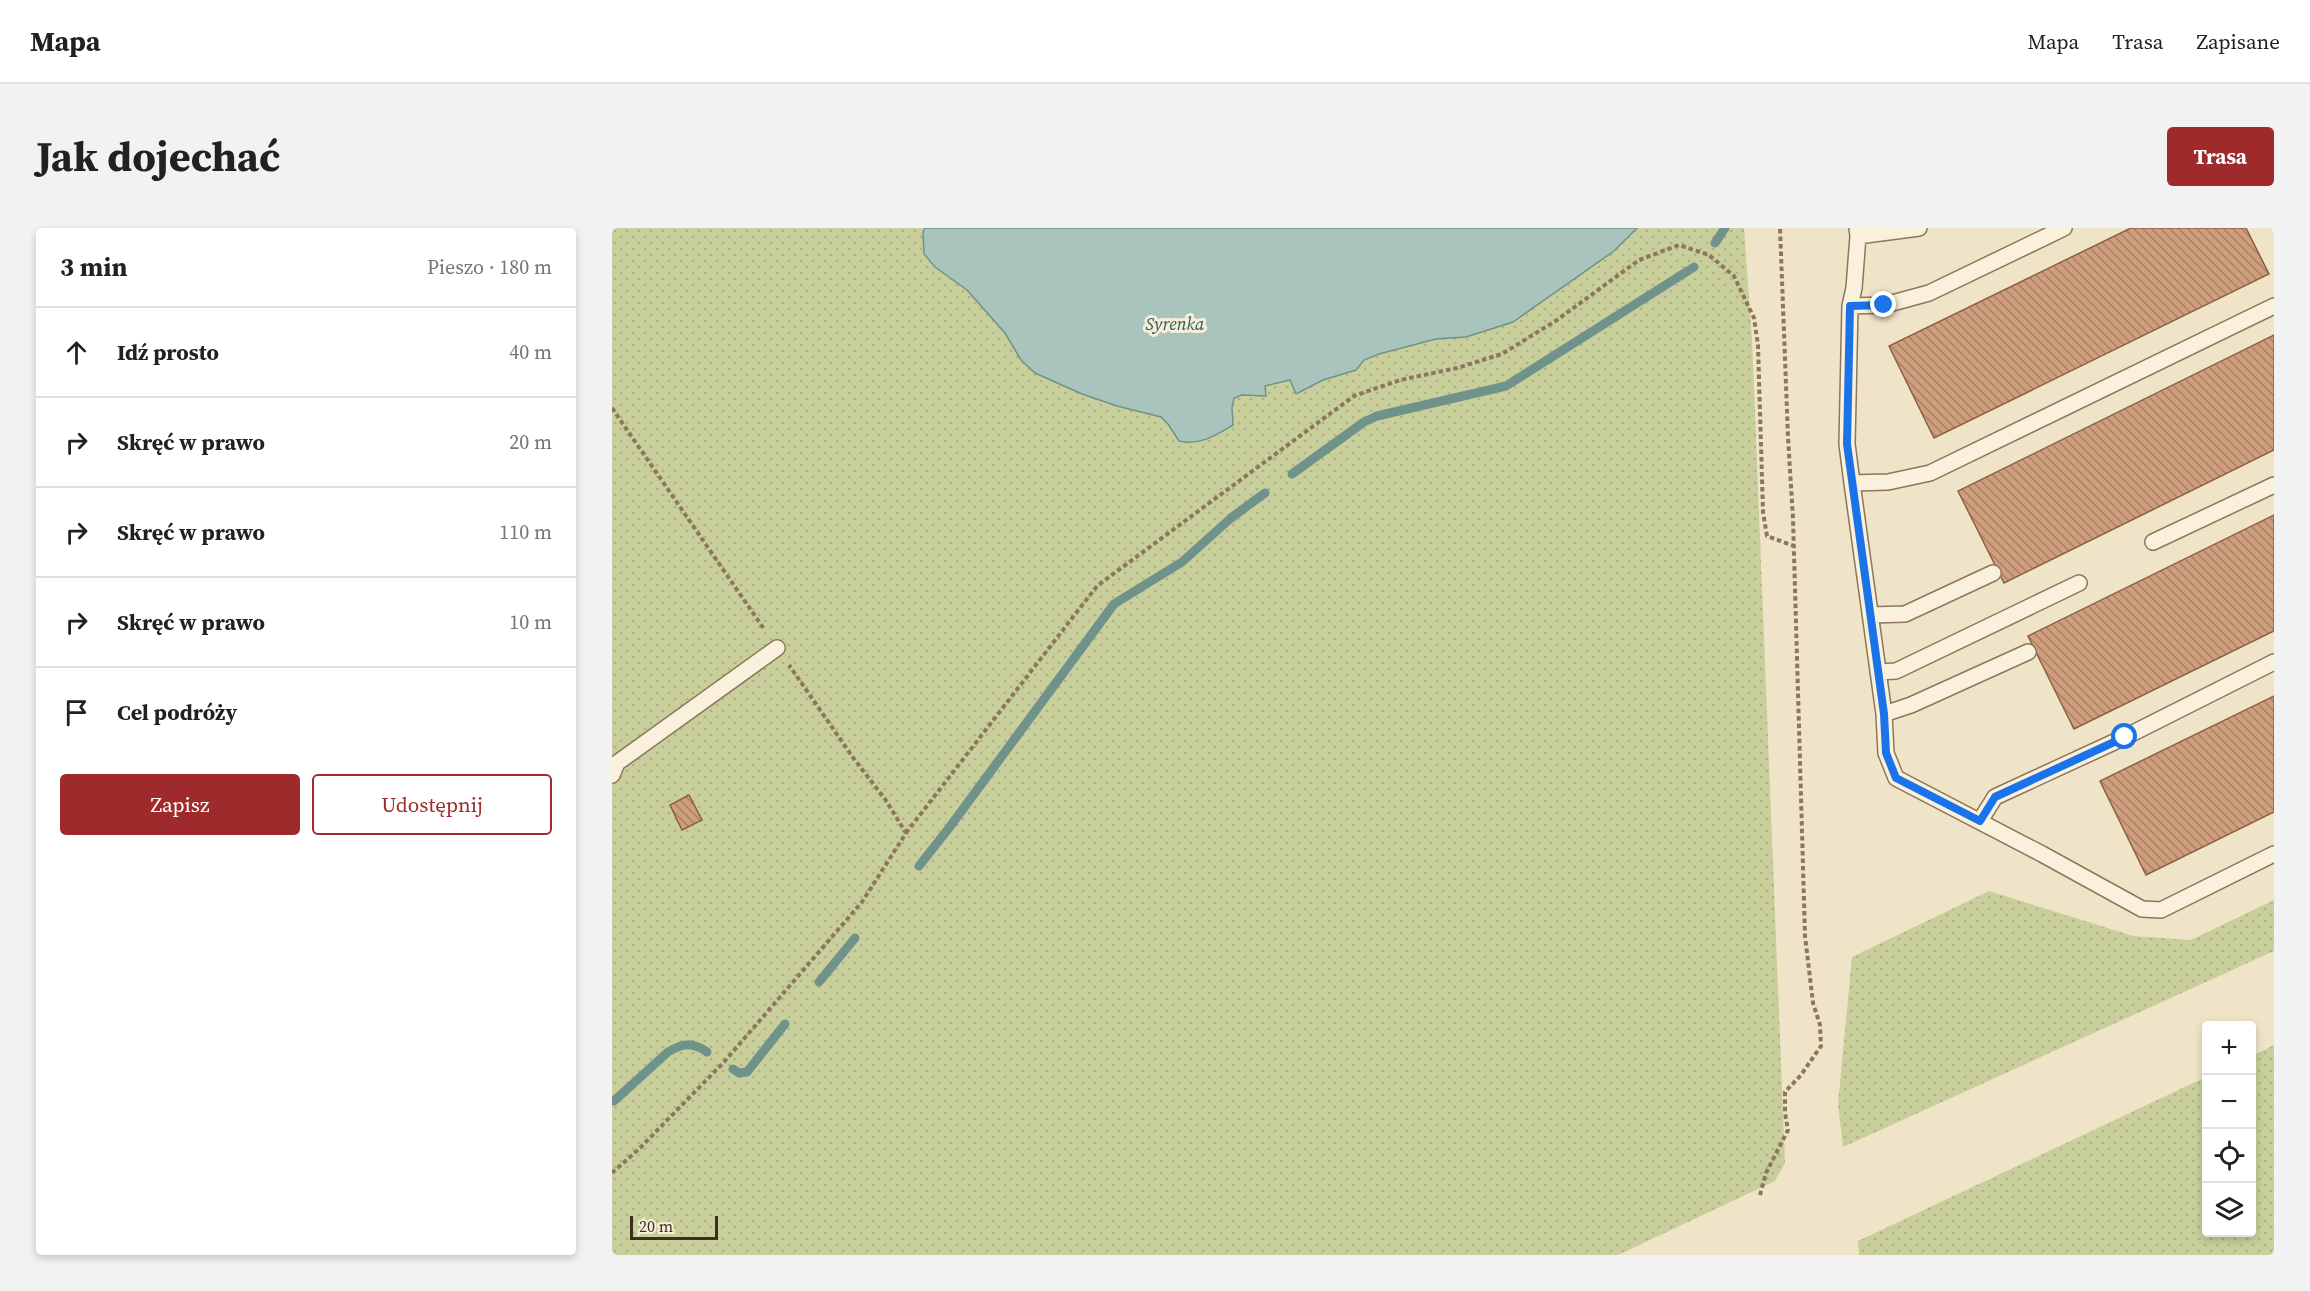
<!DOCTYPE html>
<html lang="pl">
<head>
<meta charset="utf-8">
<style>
  body { margin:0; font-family:"Source Serif 4",serif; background:#f2f2f2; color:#202124 }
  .controls { position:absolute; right:18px; bottom:18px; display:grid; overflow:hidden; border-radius:6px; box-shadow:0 3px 9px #0003 }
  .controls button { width:54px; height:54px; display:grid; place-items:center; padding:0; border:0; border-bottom:2px solid #e0e0e0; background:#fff; color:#202124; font:30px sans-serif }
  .scale { position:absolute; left:18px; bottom:15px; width:88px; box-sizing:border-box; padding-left:6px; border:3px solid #3d2e20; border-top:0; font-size:16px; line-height:21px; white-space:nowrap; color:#3d2e20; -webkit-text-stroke:4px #f7eed8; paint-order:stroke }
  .stop { position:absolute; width:18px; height:18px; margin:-14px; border:4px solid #1a73e8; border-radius:50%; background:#fff }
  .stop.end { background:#1a73e8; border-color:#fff; box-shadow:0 2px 6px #0008 }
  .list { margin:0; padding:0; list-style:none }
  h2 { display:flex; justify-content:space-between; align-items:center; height:78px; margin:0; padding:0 24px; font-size:26px }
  h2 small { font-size:20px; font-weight:400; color:#757577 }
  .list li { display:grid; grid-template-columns:39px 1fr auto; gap:18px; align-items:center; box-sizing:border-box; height:90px; padding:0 24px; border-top:2px solid #e0e0e0 }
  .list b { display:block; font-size:22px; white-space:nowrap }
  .list em { font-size:20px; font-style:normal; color:#757577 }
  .actions { display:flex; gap:12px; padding:18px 24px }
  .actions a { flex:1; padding:14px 0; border:2px solid #9e2a2b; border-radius:6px; text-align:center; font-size:21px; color:#9e2a2b }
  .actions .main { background:#9e2a2b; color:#fff }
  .icon { flex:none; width:33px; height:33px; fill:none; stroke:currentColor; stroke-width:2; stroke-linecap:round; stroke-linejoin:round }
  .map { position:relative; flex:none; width:1662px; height:1027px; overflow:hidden; border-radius:6px }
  header { display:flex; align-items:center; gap:36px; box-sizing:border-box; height:84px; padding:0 30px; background:#fff; border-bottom:2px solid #e0e0e0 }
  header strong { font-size:28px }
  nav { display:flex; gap:33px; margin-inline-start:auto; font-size:21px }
  .intro { display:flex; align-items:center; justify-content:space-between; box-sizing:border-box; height:144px; padding:0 36px }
  h1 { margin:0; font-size:42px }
  .button { padding:15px 27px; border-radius:6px; background:#9e2a2b; color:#fff; font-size:21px; font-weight:700 }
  main { display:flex; gap:36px; padding:0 36px }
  aside { flex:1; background:#fff; border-radius:6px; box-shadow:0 3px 9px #0003 }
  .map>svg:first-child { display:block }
  .grass { fill:url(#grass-dots) }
  .water { fill:#a9c4bc; stroke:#6f938a; stroke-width:1.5 }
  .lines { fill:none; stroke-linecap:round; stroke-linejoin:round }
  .stream { stroke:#6f938a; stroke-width:9 }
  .building { fill:url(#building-back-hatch); stroke:#8d5f41; stroke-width:1.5 }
  .lane-casing { stroke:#8d765c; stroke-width:18 }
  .path { stroke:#8d765c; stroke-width:4; stroke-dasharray:4.5 3; stroke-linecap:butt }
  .lane { stroke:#faf1dc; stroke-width:15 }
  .route { stroke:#1a73e8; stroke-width:8 }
  .labels { text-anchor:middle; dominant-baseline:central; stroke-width:6; stroke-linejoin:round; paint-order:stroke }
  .water-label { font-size:18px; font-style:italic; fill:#2f5d5a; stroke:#f7eed8 }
</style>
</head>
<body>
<header>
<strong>Mapa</strong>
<nav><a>Mapa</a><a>Trasa</a><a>Zapisane</a></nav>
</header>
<div class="intro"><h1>Jak dojechać</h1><a class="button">Trasa</a></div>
<main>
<aside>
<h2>3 min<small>Pieszo · 180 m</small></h2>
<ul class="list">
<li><svg class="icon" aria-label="ahead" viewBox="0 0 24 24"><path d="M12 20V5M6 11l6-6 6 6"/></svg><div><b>Idź prosto</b></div><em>40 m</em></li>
<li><svg class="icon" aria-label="right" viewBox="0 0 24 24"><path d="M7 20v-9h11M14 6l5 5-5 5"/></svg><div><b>Skręć w prawo</b></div><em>20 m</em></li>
<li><svg class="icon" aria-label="right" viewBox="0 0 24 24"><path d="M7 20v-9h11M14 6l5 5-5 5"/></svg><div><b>Skręć w prawo</b></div><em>110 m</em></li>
<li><svg class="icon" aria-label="right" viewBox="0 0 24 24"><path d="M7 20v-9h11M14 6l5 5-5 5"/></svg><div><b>Skręć w prawo</b></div><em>10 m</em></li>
<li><svg class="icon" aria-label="arrive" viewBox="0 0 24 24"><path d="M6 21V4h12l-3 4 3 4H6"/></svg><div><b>Cel podróży</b></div></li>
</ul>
<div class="actions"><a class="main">Zapisz</a><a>Udostępnij</a></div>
</aside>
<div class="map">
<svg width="1662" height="1027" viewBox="0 0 1662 1027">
  <defs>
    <pattern id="grass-dots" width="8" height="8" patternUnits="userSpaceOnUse" patternTransform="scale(1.5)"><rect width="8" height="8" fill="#c9cf9b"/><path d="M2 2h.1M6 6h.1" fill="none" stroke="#aeb285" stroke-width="1.8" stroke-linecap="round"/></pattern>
    <pattern id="building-back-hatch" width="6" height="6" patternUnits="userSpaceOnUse" patternTransform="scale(1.5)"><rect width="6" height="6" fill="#cf9f7d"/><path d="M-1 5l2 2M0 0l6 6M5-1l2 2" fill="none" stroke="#a98266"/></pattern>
  </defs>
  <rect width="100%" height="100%" fill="#f0e4c8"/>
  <path class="grass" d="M0 0H1132L1140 110 1173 935 1163 953 1006 1027H0Z
    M1377 663 1521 708 1579 712 1662 672V723L1231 919 1226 876 1240 729Z
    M1662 817V1027H1247L1246 1013 1594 849V1004H1640V828Z"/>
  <path class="water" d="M313 0H1025L1002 23 901 94 854 109 824 111 767 126 752 132 744 142 711 152 684 166 678 152 653 158 654 168 630 167 622 170 620 179 621 197C604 207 588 218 567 213L556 196 549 189 505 178 470 166 423 145 409 132 393 105 355 62 323 39 312 26 311 4Z"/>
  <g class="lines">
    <path class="stream" d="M1103 15 1113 0
      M680 246 752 194 765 188 894 158 1082 39
      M307 638 337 600 502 376 570 334 619 290 653 265
      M207 754 243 710
      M121 841 127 845 135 844 173 796
      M2 873 56 824C71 815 80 814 95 824"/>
  </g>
  <path class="building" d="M1519 0H1634L1657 46 1322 210 1277 118Z
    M1662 107V222L1392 355 1346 263Z
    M1662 287V403L1462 501 1416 408Z
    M1662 468V584L1534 647 1488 553Z
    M77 567 90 592 70 602 58 577Z"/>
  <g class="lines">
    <defs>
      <path id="lane" d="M1245 0 1246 8 1307 0
        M1246 8 1242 60 1238 78 1235 216 1240 255 1276 254 1318 245 1662 78
        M1238 78 1273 77 1317 65 1452 0
        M1240 255 1272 486 1274 525 1284 550 1430 626 1530 681 1549 682 1662 626
        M1541 314 1662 257
        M1258 387 1293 386 1381 345
        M1266 444 1284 443 1467 355
        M1272 486 1299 477 1416 424
        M0 547 5 535 165 420
        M1368 593 1383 569 1513 509 1662 434"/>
    </defs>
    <use href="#lane" class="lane-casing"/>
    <path class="path" d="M0 180 152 401
      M294 605 485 358 742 168 788 152 845 140 890 126 945 92 1027 32 1067 17 1097 27 1122 48 1142 90 1146 117 1151 284 1155 308 1182 318
      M0 945 27 921 112 834 250 674 294 605 273 571 242 531 177 437
      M1148 967 1154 945 1176 902 1173 885V864L1189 847 1209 818 1208 797 1201 775 1193 708 1181 291 1176 209 1168 0"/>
    <use href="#lane" class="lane"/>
  </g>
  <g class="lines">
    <path class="route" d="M1272 77 1238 78 1235 216 1272 486 1274 525 1284 550 1368 593 1383 569 1513 509"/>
  </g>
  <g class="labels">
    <g class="water-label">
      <text x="563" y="95">Syrenka</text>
    </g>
  </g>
</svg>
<div class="controls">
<button>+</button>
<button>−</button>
<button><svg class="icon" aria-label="locate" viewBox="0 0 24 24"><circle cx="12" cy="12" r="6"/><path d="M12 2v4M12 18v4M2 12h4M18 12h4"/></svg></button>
<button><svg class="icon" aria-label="layers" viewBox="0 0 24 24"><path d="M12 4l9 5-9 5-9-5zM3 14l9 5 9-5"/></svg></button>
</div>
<div class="scale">20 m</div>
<div class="stop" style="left:1513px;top:509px"></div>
<div class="stop end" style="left:1272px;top:77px"></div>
</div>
</main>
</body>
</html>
